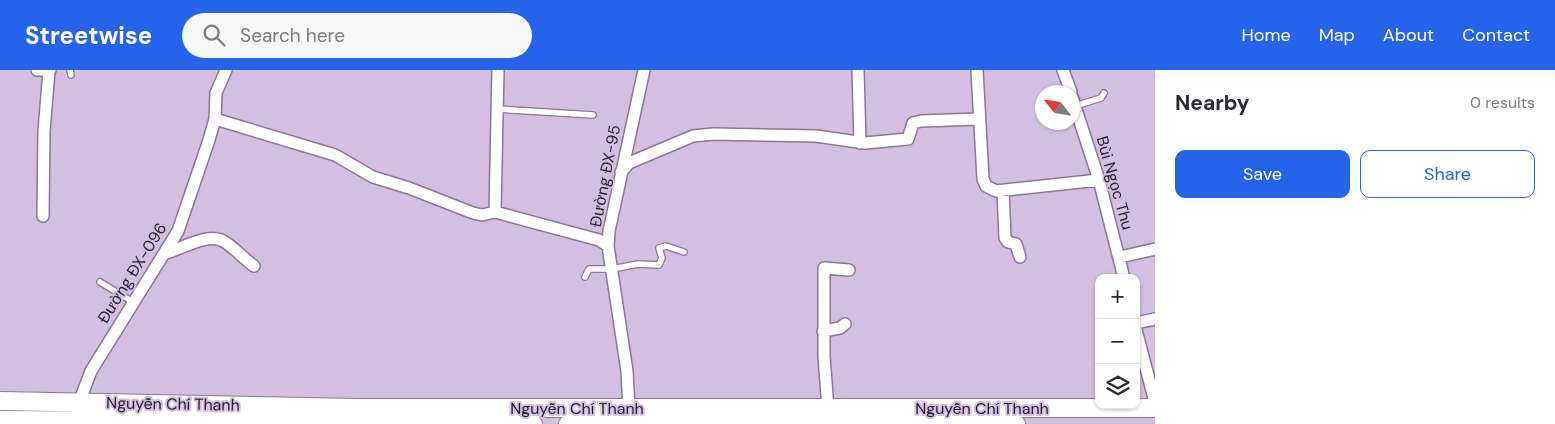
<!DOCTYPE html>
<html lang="en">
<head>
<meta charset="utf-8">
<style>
  body { margin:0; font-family:"DM Sans",sans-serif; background:#f7f7f7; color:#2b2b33 }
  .controls { position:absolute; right:15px; bottom:15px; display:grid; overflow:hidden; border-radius:10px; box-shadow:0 1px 4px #0004 }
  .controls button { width:45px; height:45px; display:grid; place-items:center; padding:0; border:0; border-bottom:1px solid #e1e1e2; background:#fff; color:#2b2b33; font:25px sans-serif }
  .compass { position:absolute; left:1035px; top:15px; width:45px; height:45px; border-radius:50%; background:#fff; box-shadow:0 1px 4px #0004; rotate:300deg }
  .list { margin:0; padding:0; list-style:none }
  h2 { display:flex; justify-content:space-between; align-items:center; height:65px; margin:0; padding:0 20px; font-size:21px }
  h2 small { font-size:16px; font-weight:400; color:#7c7c81 }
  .actions { display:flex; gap:10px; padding:15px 20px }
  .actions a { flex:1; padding:11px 0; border:1px solid #2563eb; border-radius:10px; text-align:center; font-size:18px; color:#2563eb }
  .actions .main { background:#2563eb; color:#fff }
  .icon { flex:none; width:28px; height:28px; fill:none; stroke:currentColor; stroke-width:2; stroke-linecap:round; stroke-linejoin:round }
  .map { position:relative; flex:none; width:1155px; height:354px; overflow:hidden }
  header { display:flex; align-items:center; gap:30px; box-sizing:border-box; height:70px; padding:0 25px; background:#2563eb; color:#fff }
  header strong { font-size:24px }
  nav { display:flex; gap:28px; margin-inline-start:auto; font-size:18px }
  .search { width:350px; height:45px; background:#f7f7f7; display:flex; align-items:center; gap:12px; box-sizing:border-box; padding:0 18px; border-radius:28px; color:#7c7c81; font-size:19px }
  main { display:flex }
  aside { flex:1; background:#fff }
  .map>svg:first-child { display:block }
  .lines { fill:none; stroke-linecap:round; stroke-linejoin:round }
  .lane-casing { stroke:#8a7698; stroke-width:8 }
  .street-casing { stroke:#8a7698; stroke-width:14 }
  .primary-casing { stroke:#8a7698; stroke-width:20 }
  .lane { stroke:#fff; stroke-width:5.5 }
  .street { stroke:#fff; stroke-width:11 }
  .primary { stroke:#fff; stroke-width:18 }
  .labels { text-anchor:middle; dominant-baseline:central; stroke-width:4; stroke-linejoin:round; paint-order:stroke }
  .street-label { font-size:16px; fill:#241c29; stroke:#d4bee2 }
</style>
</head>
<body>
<header>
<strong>Streetwise</strong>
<div class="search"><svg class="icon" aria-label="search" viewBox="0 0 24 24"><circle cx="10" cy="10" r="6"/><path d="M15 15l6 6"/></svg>Search here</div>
<nav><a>Home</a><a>Map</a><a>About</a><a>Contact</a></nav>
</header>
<main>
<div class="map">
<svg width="1155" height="354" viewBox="0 0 1155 354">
  <rect width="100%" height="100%" fill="#d4bee2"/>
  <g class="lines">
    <defs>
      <path id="lane" d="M70 0 71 5
        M1075 36 1101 28 1104 23
        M496 39 593 45
        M585 207 589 199H612L638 194 659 195 662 188 659 178 666 176 684 182
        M100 212 133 232"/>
      <path id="street" d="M37 0H50
        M498 0 495 142 599 170 608 176
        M858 0 860 73
        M977 0 983 109 986 116 996 121 1099 110
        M1063 0 1071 22
        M1072 27 1099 110 1124 208
        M215 49 335 85 373 107 409 118 473 143 482 145 495 142
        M621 102 629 93 693 66 713 64 816 66 865 73 908 69 913 53 921 51 978 49
        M1003 121 1005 168 1008 172 1016 174 1020 187
        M43 146 44 61 49 1
        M166 183C181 179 209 162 223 171 234 177 244 189 254 196
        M1120 187 1155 179
        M1136 253 1155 249
        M1136 260 1155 332
        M823 261 840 258 845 254
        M77 338 91 301 178 161 209 70 215 49 216 23 226 0
        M629 339 627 301 608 176 609 161 644 0
        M828 339 824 286V198L849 200"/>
      <path id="primary" d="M0 331 359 338H1155
        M0 350 533 354
        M568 354H1016"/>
    </defs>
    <use href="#lane" class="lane-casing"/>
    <use href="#street" class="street-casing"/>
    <use href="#primary" class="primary-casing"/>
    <use href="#lane" class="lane"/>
    <use href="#street" class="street"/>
    <use href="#primary" class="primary"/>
  </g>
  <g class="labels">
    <g class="street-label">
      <text transform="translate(605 106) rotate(-79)">Đường ĐX-95</text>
      <text transform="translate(1115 113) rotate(74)">Bùi Ngọc Thu</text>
      <text transform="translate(132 203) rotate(-58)">Đường ĐX-096</text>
      <text transform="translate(173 334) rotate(1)">Nguyễn Chí Thanh</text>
      <text x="577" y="338">Nguyễn Chí Thanh</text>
      <text x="982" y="338">Nguyễn Chí Thanh</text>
    </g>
  </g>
</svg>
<div class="controls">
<button>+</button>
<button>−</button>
<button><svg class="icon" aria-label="layers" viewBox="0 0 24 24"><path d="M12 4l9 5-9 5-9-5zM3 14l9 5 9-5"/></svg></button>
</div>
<svg class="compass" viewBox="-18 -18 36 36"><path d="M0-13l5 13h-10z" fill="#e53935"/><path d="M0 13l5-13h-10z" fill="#7c7c81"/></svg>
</div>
<aside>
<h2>Nearby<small>0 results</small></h2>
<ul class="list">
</ul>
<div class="actions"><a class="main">Save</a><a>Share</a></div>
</aside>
</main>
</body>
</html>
